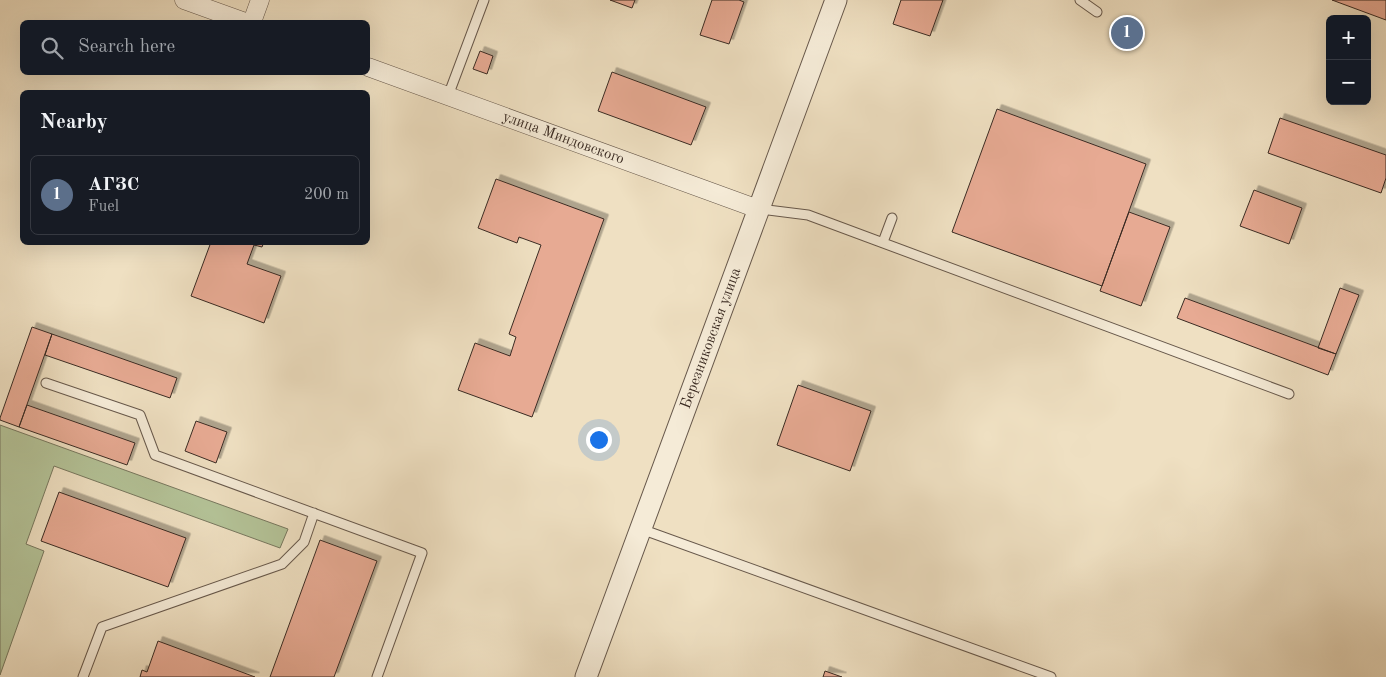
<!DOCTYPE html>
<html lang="en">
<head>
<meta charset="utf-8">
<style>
  body { margin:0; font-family:"Old Standard TT",serif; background:#20242c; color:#f1f3f6 }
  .controls { position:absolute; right:15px; top:15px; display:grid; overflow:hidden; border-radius:8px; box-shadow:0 5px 20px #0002 }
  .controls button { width:45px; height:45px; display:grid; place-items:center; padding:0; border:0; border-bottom:1px solid #363941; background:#171b24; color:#f1f3f6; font:25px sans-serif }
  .you { position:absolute; left:598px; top:439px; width:18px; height:18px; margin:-12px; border:4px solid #fff; border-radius:50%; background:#1a73e8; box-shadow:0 0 0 8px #1a73e833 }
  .badge { display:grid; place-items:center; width:32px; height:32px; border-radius:50%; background:#7c3aed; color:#fff; font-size:16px; font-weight:700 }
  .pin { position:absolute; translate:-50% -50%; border:2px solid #fff; box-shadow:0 1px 5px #0006 }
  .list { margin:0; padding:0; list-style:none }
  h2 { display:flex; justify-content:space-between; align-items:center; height:65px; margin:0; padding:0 20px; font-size:21px }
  h2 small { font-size:16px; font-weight:400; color:#9ea1a6 }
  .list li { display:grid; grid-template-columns:32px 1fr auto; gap:15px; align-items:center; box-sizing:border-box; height:80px; margin:0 10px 10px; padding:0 10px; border:1px solid #363941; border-radius:8px }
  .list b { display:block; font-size:19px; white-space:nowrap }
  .list p { margin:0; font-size:16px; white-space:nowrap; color:#9ea1a6 }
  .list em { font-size:16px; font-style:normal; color:#9ea1a6 }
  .icon { flex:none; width:28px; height:28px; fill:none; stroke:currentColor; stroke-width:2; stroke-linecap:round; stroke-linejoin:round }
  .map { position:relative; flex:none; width:1386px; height:677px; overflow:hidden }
  .search { position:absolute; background:#171b24; box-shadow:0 5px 20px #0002; left:20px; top:20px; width:350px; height:55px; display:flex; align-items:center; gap:12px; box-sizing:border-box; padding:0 18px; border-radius:8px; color:#9ea1a6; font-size:19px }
  .panel { position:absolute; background:#171b24; box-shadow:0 5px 20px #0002; left:20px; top:90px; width:350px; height:155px; border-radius:8px }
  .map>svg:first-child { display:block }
  .green { fill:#b4c398; stroke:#77775e }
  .building { fill:#e7aa93; stroke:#3a2b23; filter:url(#shadow) }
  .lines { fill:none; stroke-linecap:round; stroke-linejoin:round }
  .service-casing { stroke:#67584b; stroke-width:11 }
  .minor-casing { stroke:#67584b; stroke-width:19 }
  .tertiary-casing { stroke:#67584b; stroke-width:23 }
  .service { stroke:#f5ebd7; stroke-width:9 }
  .minor { stroke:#f5ebd7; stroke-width:18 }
  .tertiary { stroke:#f5ebd7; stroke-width:21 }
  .labels { text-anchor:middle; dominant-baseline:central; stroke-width:4.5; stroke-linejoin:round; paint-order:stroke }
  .street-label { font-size:15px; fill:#3a2b23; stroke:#f5ebd7 }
</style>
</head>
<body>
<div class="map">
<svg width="1386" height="677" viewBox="0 0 1386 677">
  <defs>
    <filter id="shadow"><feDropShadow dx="4.5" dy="-4.5" stdDeviation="0" flood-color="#0004"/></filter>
  </defs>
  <rect width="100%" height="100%" fill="#efe0c2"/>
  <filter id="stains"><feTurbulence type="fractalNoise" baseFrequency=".004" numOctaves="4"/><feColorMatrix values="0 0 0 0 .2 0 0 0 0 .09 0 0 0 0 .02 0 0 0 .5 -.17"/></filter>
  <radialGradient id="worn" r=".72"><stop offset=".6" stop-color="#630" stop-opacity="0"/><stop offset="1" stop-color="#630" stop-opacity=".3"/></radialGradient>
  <path class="green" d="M0 425 288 529 280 548 54 466 26 544 44 551 0 675Z"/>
  <path class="building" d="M610 0H635L632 8Z
    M712 0H739L744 2 729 44 700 35Z
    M901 0H943L930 36 893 24Z
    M1332 0H1386V20Z
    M480 51 493 56 487 74 473 69Z
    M612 72 706 107 691 145 598 111Z
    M997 109 1146 164 1102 286 952 232Z
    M1280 118 1386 155V178L1381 193 1268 153Z
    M496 179 604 219 532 417 458 390 475 343 510 356 516 337 509 334 541 245 519 237 517 243 478 228Z
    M1254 190 1302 208 1289 244 1240 226Z
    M1129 212 1170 227 1141 306 1100 291Z
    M211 242H264L262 247 254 245 247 264 281 276 264 323 191 296Z
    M1340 288 1359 295 1336 354 1318 348Z
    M1185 298 1336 354 1328 375 1177 318Z
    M32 327 52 334 19 427 0 420V418Z
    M52 334 177 378 170 398 45 355Z
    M798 385 871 411 850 471 777 445Z
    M27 405 135 443 127 465 19 427Z
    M196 421 227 432 216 463 185 451Z
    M59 492 186 538 168 587 41 541Z
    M320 540 377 561 334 677H270Z
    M158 641 255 677H140L142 670 147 672Z
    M825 671 842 677H823Z"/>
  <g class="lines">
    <defs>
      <path id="service" d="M1080 0 1097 12
        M448 96 484 0
        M760 209 808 215 1289 394
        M883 242 892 218
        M46 383 140 415 155 455 422 553 377 677
        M641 529 1051 677
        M83 677 102 627 282 564 304 542 314 513"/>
      <g id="minor">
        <path d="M184 0 245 22"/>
        <path d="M252 22 260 0"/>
        <path id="s1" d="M368 67 758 209"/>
      </g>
      <g id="tertiary">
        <path id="s2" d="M586 677 836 0"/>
      </g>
    </defs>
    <use href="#service" class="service-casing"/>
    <use href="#minor" class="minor-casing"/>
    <use href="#tertiary" class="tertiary-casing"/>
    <use href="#service" class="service"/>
    <use href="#minor" class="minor"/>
    <use href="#tertiary" class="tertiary"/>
  </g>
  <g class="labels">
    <g class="street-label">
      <text stroke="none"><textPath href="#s1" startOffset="208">улица Миндовского</textPath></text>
      <text stroke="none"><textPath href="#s2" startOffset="361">Березниковская улица</textPath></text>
    </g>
  </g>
  <rect width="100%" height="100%" filter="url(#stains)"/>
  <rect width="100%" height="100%" fill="url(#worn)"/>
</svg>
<div class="controls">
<button>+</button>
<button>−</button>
</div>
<div class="you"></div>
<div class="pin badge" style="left:1127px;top:33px;background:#5c6f8a">1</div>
<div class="search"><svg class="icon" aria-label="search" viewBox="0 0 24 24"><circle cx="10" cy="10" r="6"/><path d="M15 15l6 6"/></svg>Search here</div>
<section class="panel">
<h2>Nearby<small></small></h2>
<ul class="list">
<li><span class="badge" style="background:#5c6f8a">1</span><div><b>АГЗС</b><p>Fuel</p></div><em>200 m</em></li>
</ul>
</section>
</div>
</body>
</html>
